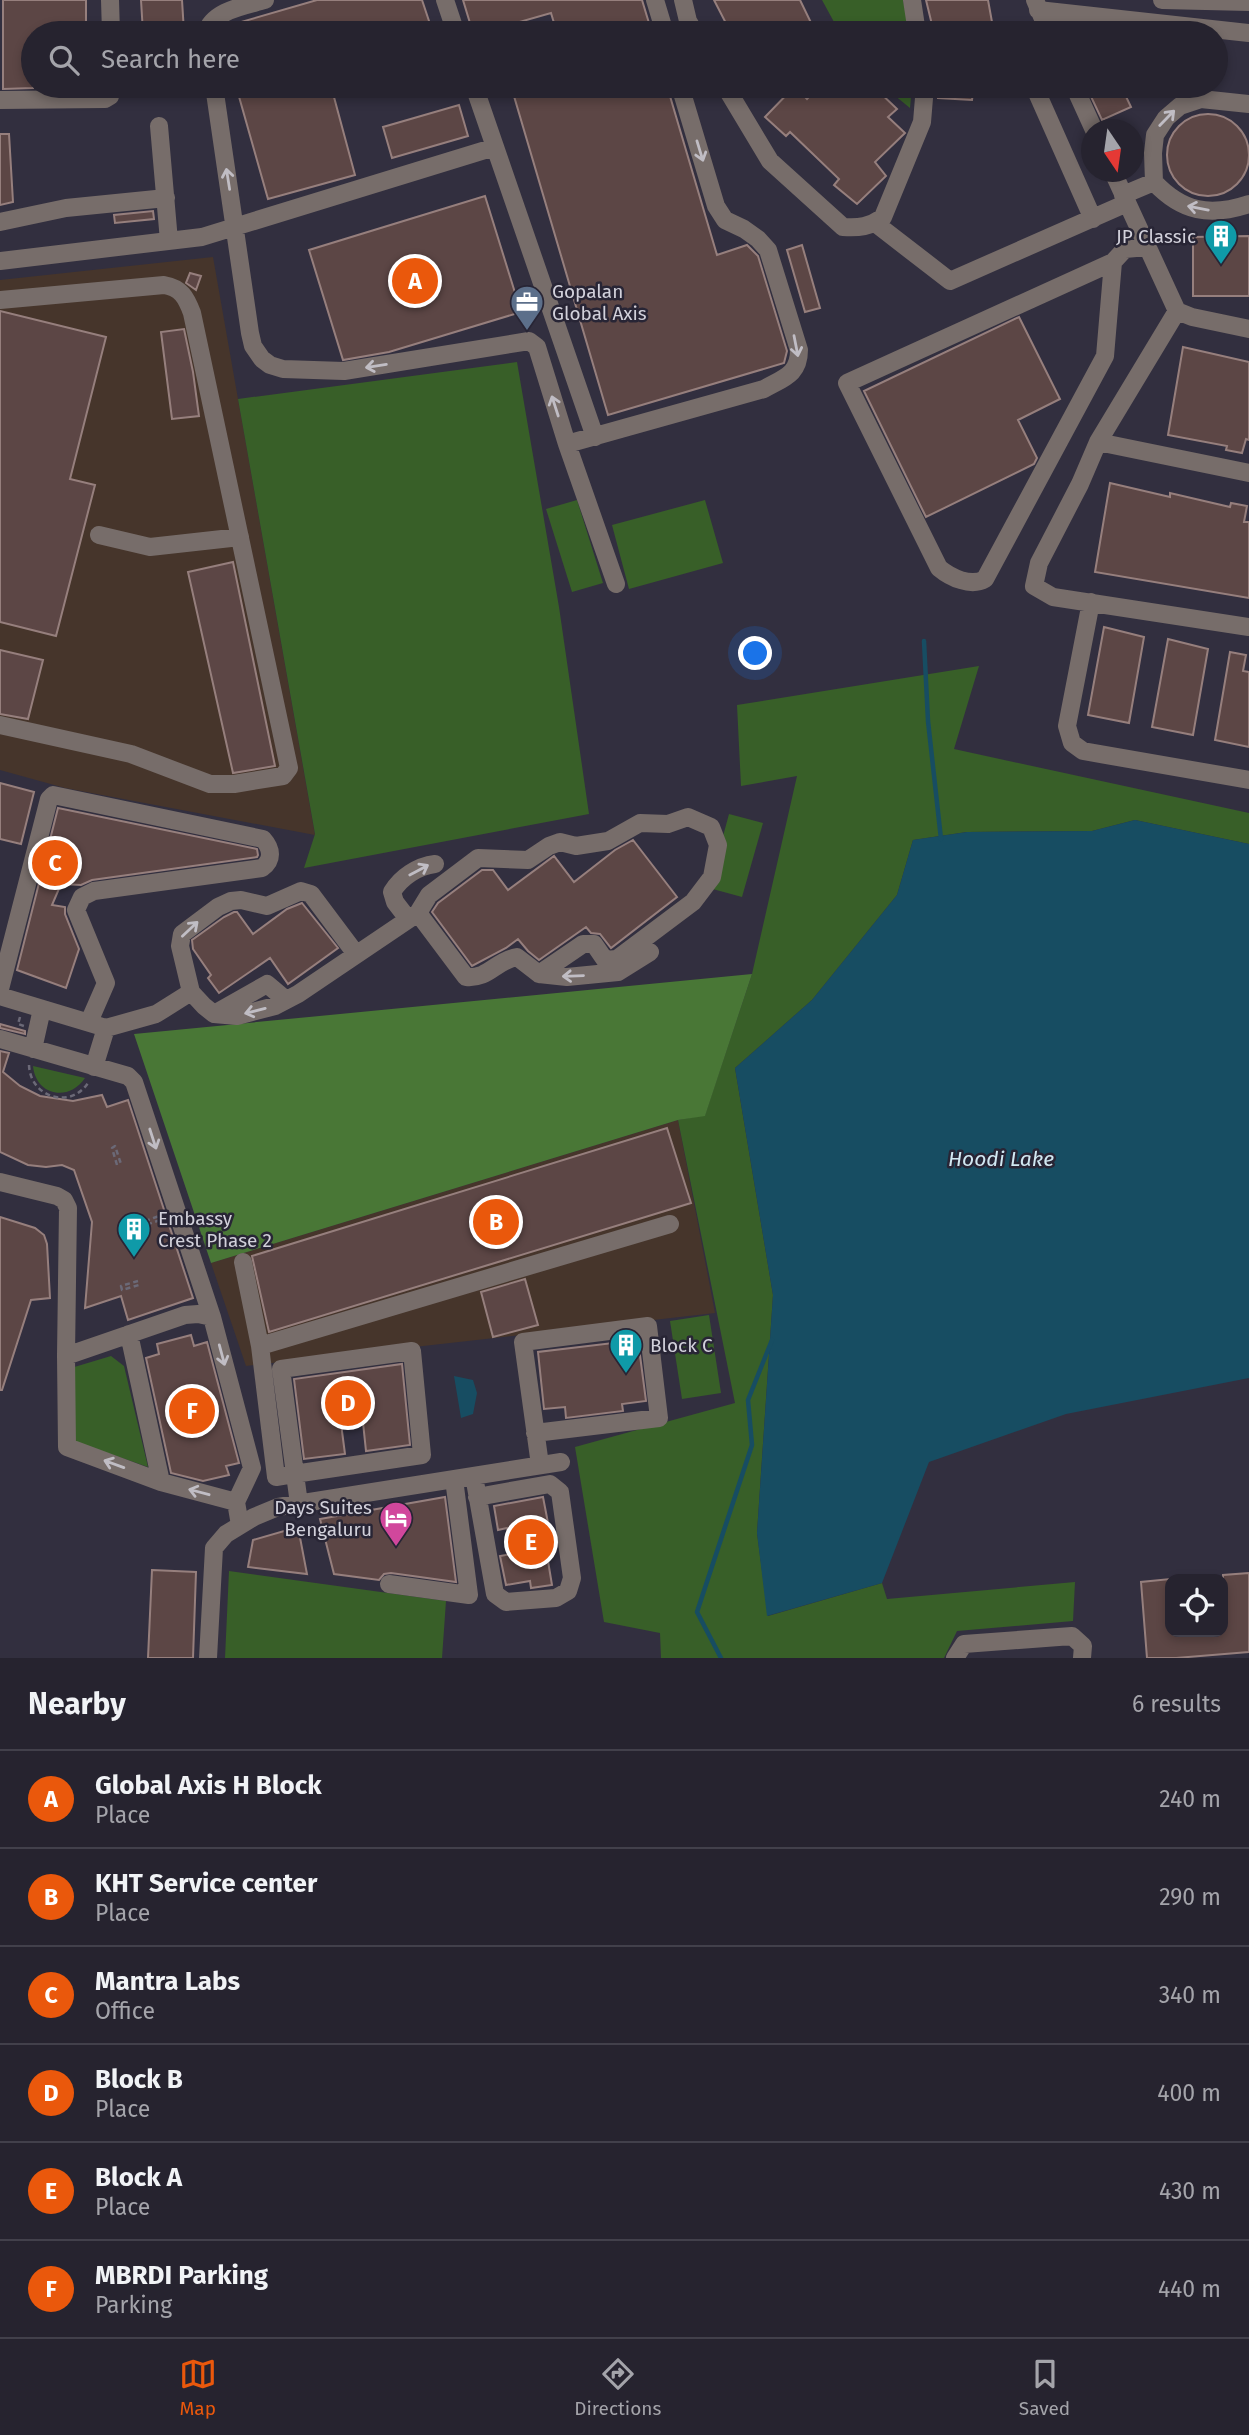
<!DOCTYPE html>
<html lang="en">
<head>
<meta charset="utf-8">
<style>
  body { margin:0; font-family:"Fira Sans",sans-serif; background:#2e2b37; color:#f1f3f6 }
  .controls { position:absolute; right:21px; bottom:21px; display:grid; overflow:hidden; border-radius:14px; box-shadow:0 4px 10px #0003 }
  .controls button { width:63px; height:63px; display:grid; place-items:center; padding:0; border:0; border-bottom:2px solid #42404b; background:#26232f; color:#f1f3f6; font:35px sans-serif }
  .compass { position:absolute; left:1081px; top:119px; width:63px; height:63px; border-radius:50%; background:#26232f; box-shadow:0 4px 10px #0003; rotate:167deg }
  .you { position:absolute; left:756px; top:654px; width:24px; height:24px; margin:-18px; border:5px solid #fff; border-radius:50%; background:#1a73e8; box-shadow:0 0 0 10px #1a73e833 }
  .badge { display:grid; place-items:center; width:46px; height:46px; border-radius:50%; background:#ea580c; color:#fff; font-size:23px; font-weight:700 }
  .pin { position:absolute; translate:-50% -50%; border:4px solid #fff; box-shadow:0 2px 7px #0006 }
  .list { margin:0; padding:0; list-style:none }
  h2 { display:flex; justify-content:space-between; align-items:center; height:91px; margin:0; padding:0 28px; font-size:30px }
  h2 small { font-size:23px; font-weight:400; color:#a4a4aa }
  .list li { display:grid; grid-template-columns:46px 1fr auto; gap:21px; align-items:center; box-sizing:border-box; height:98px; padding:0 28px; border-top:2px solid #42404b }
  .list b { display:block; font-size:26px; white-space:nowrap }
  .list p { margin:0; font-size:23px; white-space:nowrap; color:#a4a4aa }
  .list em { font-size:23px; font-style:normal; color:#a4a4aa }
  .icon { flex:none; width:38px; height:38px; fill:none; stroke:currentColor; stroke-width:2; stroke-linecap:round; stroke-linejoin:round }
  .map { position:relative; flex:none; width:1249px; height:1658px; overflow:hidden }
  .search { position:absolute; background:#26232f; box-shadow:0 4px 10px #0003; left:21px; right:21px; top:21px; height:77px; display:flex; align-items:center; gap:18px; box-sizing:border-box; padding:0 24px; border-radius:38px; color:#a4a4aa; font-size:26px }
  .sheet { height:679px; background:#26232f }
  nav { display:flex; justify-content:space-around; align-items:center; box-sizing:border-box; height:98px; border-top:2px solid #42404b; background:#26232f; font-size:19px; color:#a4a4aa }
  nav a { display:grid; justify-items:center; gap:4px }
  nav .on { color:#ea580c }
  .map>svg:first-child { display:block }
  .industrial { fill:#46352b }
  .green { fill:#385f28 }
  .forest { fill:#497736 }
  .water { fill:#174d62 }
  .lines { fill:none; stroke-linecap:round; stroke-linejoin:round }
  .stream { stroke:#174d62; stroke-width:4.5 }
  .building { fill:#5c4645; stroke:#967f7d; stroke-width:2 }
  .path { stroke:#6b6977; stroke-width:2.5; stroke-dasharray:5 3.5; stroke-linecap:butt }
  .minor { stroke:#776d6a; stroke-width:18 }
  .oneway { stroke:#c0bdc4 }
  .labels { text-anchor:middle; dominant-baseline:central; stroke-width:5; stroke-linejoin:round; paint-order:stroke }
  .poi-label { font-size:19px; fill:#d2d1db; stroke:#282535; text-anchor:start }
  .water-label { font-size:21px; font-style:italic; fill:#d1e8f2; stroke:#282535 }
</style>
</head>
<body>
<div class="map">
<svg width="1249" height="1658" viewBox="0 0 1249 1658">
  <rect width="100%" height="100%" fill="#322f3f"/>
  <path class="industrial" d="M213 257 238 399 315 835 65 788 0 770V280Z
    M678 1120 715 1313 246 1366 211 1263Z"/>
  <path class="green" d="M822 0H903L910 33H840Z
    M883 86H912L910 108Z
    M517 362 559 607 589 814 304 868 315 834 238 399Z
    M577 500 603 583 572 592 546 509Z
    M705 500 723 563 629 589 612 525Z
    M979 666 954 749 1249 813V844L1135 820 1092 831 967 832 913 840 897 895 812 1000 735 1068 773 1295 757 1533 768 1616 882 1583 887 1599 1075 1582 1073 1621 957 1631 944 1658H661L660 1633 604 1622 575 1447 735 1403 678 1120 705 1115 752 974 797 776 741 786 737 705Z
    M729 814 763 823 742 897 709 888Z
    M33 1066 85 1078C69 1102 36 1096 33 1066Z
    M709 1315 721 1393 682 1399 670 1321Z
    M111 1356 124 1366 148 1467 73 1441 71 1368Z
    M229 1571 446 1601 442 1658H225Z"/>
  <path class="forest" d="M752 974 705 1116 678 1120 211 1263 134 1034Z"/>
  <path class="water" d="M1135 820 1249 844V1378L1066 1414 929 1462 882 1583 767 1616 757 1533 773 1295 735 1068 812 1000 897 895 913 840 967 832 1092 831Z
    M454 1376 473 1380 477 1393 473 1414 461 1418Z"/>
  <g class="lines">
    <path class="stream" d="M924 641 928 721 941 839
      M721 1658 697 1612 752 1445 748 1400 772 1340"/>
  </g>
  <path class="building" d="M3 0H86V22H99L100 33H33V88L3 89Z
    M141 0H182L184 32 143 33Z
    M317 0H422L433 33H218L224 27Z
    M463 0H642L652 33H557L551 13 481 33H473Z
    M714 0H800L816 33H731Z
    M926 0H988L994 33H934Z
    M236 86H331L355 175 268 199Z
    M511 86H667L717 255 747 245 758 256 787 351 784 363 608 415Z
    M795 86 807 99 819 86H856L863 92 869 86H873L897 109 888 117 905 133 875 162 886 176 857 204 834 185 839 179 790 132 786 136 765 117Z
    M938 86H974L972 100 938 98Z
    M1086 86H1121L1131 107 1102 120Z
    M459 105 468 136 392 158 383 127Z
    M1167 155a41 41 0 1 1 82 0a41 41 0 1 1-82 0Z
    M0 134H9L13 202 0 205Z
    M485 196 521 312 389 352 343 360 309 250Z
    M153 211 154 219 115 223 114 215Z
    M1249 236V296H1193V237Z
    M802 245 820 308 805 312 787 250Z
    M190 273 201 276 196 290 186 283Z
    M0 311 106 337 70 479 95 485 56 636 0 622Z
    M1019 317 1060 399 1018 420 1037 458 1034 464 926 517 864 391Z
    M184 329 193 372 199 416 172 419 161 332Z
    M1183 347 1249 362V440L1246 439 1242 453 1226 450 1227 446 1168 435Z
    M1110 483 1170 497V493L1230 507 1231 503 1247 506 1244 522H1249V598L1095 572Z
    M233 562 275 766 233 773 188 572Z
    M1104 627 1144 637 1129 723 1088 715Z
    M1168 639 1208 649 1193 735 1152 727Z
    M0 650 43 660 28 719 0 714Z
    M1230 652 1246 655 1243 671 1249 672V747L1215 740Z
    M0 783 34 792 21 844 0 839Z
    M58 808 257 849 258 855 257 857 92 880 81 885 61 884 52 905 65 907V914L79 949 66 988 17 970Z
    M633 840 677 897 611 948 600 934 591 933 586 927 539 960 528 951 518 939 506 948 472 966 432 912 438 903 482 870H493L508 890 554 856 574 882 615 850Z
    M302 903 338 948 288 984 270 958 219 993 208 978 211 975 193 949 192 940 224 917 234 912H237L253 934 287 909Z
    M0 1024 25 1031V1034L0 1028Z
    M0 1051 9 1053 3 1072 20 1086 40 1096 73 1101 102 1095 107 1107 128 1100 193 1298 128 1320 121 1296 85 1308 92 1222 74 1170 62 1165 46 1167 28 1165 0 1152Z
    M667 1128 691 1203 269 1332 252 1256Z
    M0 1217 35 1228 44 1235 47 1244 50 1298 31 1300 2 1390H0Z
    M525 1279 538 1325 493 1337 481 1292Z
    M191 1335 194 1346 207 1342 239 1463 226 1466 229 1475 203 1481 171 1473 146 1358 159 1354 157 1344Z
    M638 1340 646 1401 622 1404 623 1411 566 1418 565 1407 544 1409 538 1352Z
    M402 1364 410 1445 366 1451 362 1413 340 1416 345 1454 304 1459 294 1379Z
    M445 1497 456 1582 391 1573 384 1574 379 1580 334 1574 320 1519Z
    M543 1497 554 1554 547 1555 552 1585 531 1588 530 1581 506 1585 500 1556 512 1554 507 1528 498 1530 494 1506Z
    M298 1527 307 1574 248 1567 253 1540Z
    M152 1570 196 1572 193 1658H148Z
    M1249 1573V1652L1176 1658H1147L1141 1582 1170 1579V1632H1223V1575Z"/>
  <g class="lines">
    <path class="path" d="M20 1017 18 1024 24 1026
      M29 1065C30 1097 70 1110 88 1083
      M117 1165 112 1148 115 1146 121 1164
      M145 1221 162 1215 163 1219 146 1225
      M138 1281 121 1286 122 1290 139 1285"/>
    <path class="minor" d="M110 0 111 33
      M445 0 456 33
      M655 0 665 33
      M683 0 688 21 695 33
      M912 0 917 33
      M1035 0 1049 33
      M1162 0 1249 2
      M1038 10 1249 33
      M206 33C213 10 245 6 265 0
      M214 86 250 333 253 346 262 359 270 365 283 369 344 371 529 341 537 347 567 444 764 389C783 378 799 375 799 350L768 250 758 239 744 229 725 220 716 206 680 86
      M474 86 595 437
      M725 86 770 161 843 227C859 228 870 227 883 217L922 122 925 86
      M1034 86 1093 219
      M1074 86 1094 130
      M0 100 105 99 110 96 111 86
      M1249 104 1201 99 1180 106 1166 118 1155 135 1153 153 1154 182C1182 212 1210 217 1249 204
      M159 126 169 241
      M1113 172 1177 311
      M1123 195 1154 182
      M0 222 66 208 166 198
      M875 223 950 281 1127 203
      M0 261 202 237 495 147
      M1113 262 1105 356 985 579C971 587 951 578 939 568L847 383 1113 262 1125 249 1147 247
      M0 300 164 285C181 288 186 297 192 313L289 768 283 776 234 784H210L131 754 0 725
      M1177 311 1098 442 1080 484 1039 563 1034 586 1053 597 1249 627
      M1177 311 1192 317 1249 329
      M1098 442 1249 473
      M567 444 616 584
      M99 535 150 547 240 537
      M1091 602 1067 726 1072 743 1083 751 1249 780
      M688 817 711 827 718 845 712 877 693 902 617 959 605 960 594 944H583L539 974 517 957C495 961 489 979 466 977L418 913 429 895 478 858 528 860 549 846 560 842 576 846 608 841 640 823 668 824Z
      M408 919 395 902 392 892C401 877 418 866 435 864
      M356 954 311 894 301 891 267 906 241 900 231 901 218 907 182 934 180 946 191 992 204 1006 214 1014 237 1016 275 1006 298 994 418 913
      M539 974 567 977 618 972 650 952
      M0 989 49 799 53 795 263 839C272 849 273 860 262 868L94 891 82 897 76 910 106 983 89 1022
      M0 996 106 1028 156 1014 191 992
      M214 1014 267 984 286 1000
      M0 1039 128 1076 134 1082 212 1317 252 1468 236 1502 240 1525
      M33 1049 42 1009
      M94 1067 106 1028
      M0 1182 57 1196 64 1200 68 1208 66 1356 67 1447 161 1482 236 1502
      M243 1262 260 1346
      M129 1334 161 1482
      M66 1356 185 1315 198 1314 212 1317
      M535 1433 659 1418 648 1326 523 1342 540 1465
      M474 1476 495 1594 506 1602 556 1598 568 1591 572 1578 560 1492 550 1484 477 1497
      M299 1504 281 1369 412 1351 422 1455 294 1474 276 1477 260 1346 670 1224
      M389 1584 469 1595 454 1479
      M208 1658 214 1548 226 1534 254 1517 278 1507 561 1462
      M955 1658 964 1644 1072 1636 1083 1646 1082 1658"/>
  </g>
  <defs><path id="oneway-shaft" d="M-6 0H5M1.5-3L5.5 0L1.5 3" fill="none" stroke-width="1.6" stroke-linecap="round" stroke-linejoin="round" transform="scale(1.75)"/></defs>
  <g class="oneway">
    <use href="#oneway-shaft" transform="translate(1167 118) rotate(-46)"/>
    <use href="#oneway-shaft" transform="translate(700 151) rotate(73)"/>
    <use href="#oneway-shaft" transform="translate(228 179) rotate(-99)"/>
    <use href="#oneway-shaft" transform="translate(1198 208) rotate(-169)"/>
    <use href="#oneway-shaft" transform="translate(796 346) rotate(79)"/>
    <use href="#oneway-shaft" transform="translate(376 366) rotate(171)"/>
    <use href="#oneway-shaft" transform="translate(555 406) rotate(-108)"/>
    <use href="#oneway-shaft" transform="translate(419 870) rotate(-28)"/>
    <use href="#oneway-shaft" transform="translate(190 929) rotate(-43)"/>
    <use href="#oneway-shaft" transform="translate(573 976) rotate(178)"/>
    <use href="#oneway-shaft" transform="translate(255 1011) rotate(166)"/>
    <use href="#oneway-shaft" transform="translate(153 1139) rotate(72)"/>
    <use href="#oneway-shaft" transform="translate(222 1355) rotate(75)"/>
    <use href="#oneway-shaft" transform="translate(114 1464) rotate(-160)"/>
    <use href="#oneway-shaft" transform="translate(199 1492) rotate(-165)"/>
  </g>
  <defs>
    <symbol id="building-pin" viewBox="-11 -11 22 30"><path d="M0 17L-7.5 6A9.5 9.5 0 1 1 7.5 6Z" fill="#0f9aa8" stroke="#282535"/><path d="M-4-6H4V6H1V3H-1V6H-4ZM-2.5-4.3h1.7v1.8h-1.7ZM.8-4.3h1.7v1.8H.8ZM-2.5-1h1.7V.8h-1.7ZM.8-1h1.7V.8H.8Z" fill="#fff"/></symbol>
    <symbol id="office-pin" viewBox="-11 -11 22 30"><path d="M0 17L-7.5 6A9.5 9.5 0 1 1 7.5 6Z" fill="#5c6f8a" stroke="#282535"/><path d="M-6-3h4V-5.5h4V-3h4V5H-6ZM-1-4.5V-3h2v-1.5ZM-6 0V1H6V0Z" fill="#fff"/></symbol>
    <symbol id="hotel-pin" viewBox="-11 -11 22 30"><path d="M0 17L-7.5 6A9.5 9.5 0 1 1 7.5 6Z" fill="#d1479c" stroke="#282535"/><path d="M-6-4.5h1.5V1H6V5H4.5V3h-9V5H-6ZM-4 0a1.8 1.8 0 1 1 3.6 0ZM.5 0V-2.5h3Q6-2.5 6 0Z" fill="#fff"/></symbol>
  </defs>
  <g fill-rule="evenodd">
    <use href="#building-pin" x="1202" y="217" width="38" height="52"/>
    <use href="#office-pin" x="508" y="283" width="38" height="52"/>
    <use href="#building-pin" x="115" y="1210" width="38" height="52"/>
    <use href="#building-pin" x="607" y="1326" width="38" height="52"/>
    <use href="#hotel-pin" x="377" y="1499" width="38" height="52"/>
  </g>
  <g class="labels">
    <g class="poi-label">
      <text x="1196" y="236" text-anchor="end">JP Classic</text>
      <text x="552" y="291">Gopalan<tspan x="552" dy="22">Global Axis</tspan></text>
      <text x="158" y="1218">Embassy<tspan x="158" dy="22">Crest Phase 2</tspan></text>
      <text x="650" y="1345">Block C</text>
      <text x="372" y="1507" text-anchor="end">Days Suites<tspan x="372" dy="22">Bengaluru</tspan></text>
    </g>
    <g class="water-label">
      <text x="1001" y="1159">Hoodi Lake</text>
    </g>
  </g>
</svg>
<div class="controls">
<button><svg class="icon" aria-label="locate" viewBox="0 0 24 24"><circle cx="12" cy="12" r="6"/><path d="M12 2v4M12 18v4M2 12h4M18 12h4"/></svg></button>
</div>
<svg class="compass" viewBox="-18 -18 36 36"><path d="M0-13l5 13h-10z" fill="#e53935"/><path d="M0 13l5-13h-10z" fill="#a4a4aa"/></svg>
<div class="you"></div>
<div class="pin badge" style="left:415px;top:281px">A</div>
<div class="pin badge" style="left:496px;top:1222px">B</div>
<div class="pin badge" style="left:55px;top:863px">C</div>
<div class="pin badge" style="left:348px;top:1403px">D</div>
<div class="pin badge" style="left:531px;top:1542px">E</div>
<div class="pin badge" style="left:192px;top:1411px">F</div>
<div class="search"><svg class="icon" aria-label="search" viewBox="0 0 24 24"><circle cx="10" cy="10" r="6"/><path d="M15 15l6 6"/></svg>Search here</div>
</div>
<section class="sheet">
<h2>Nearby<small>6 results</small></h2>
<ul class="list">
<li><span class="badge">A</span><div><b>Global Axis H Block</b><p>Place</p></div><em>240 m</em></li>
<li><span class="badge">B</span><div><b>KHT Service center</b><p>Place</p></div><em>290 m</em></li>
<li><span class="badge">C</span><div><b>Mantra Labs</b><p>Office</p></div><em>340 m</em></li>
<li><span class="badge">D</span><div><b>Block B</b><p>Place</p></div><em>400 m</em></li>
<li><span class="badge">E</span><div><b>Block A</b><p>Place</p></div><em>430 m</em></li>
<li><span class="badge">F</span><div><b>MBRDI Parking</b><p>Parking</p></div><em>440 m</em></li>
</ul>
</section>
<nav>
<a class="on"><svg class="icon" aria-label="map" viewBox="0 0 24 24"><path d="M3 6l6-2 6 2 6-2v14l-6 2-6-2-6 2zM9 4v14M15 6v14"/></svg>Map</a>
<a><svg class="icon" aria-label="directions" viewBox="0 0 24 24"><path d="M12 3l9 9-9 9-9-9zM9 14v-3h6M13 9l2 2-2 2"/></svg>Directions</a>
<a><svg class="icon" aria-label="saved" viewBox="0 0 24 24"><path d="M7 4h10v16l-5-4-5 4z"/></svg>Saved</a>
</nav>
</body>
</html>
